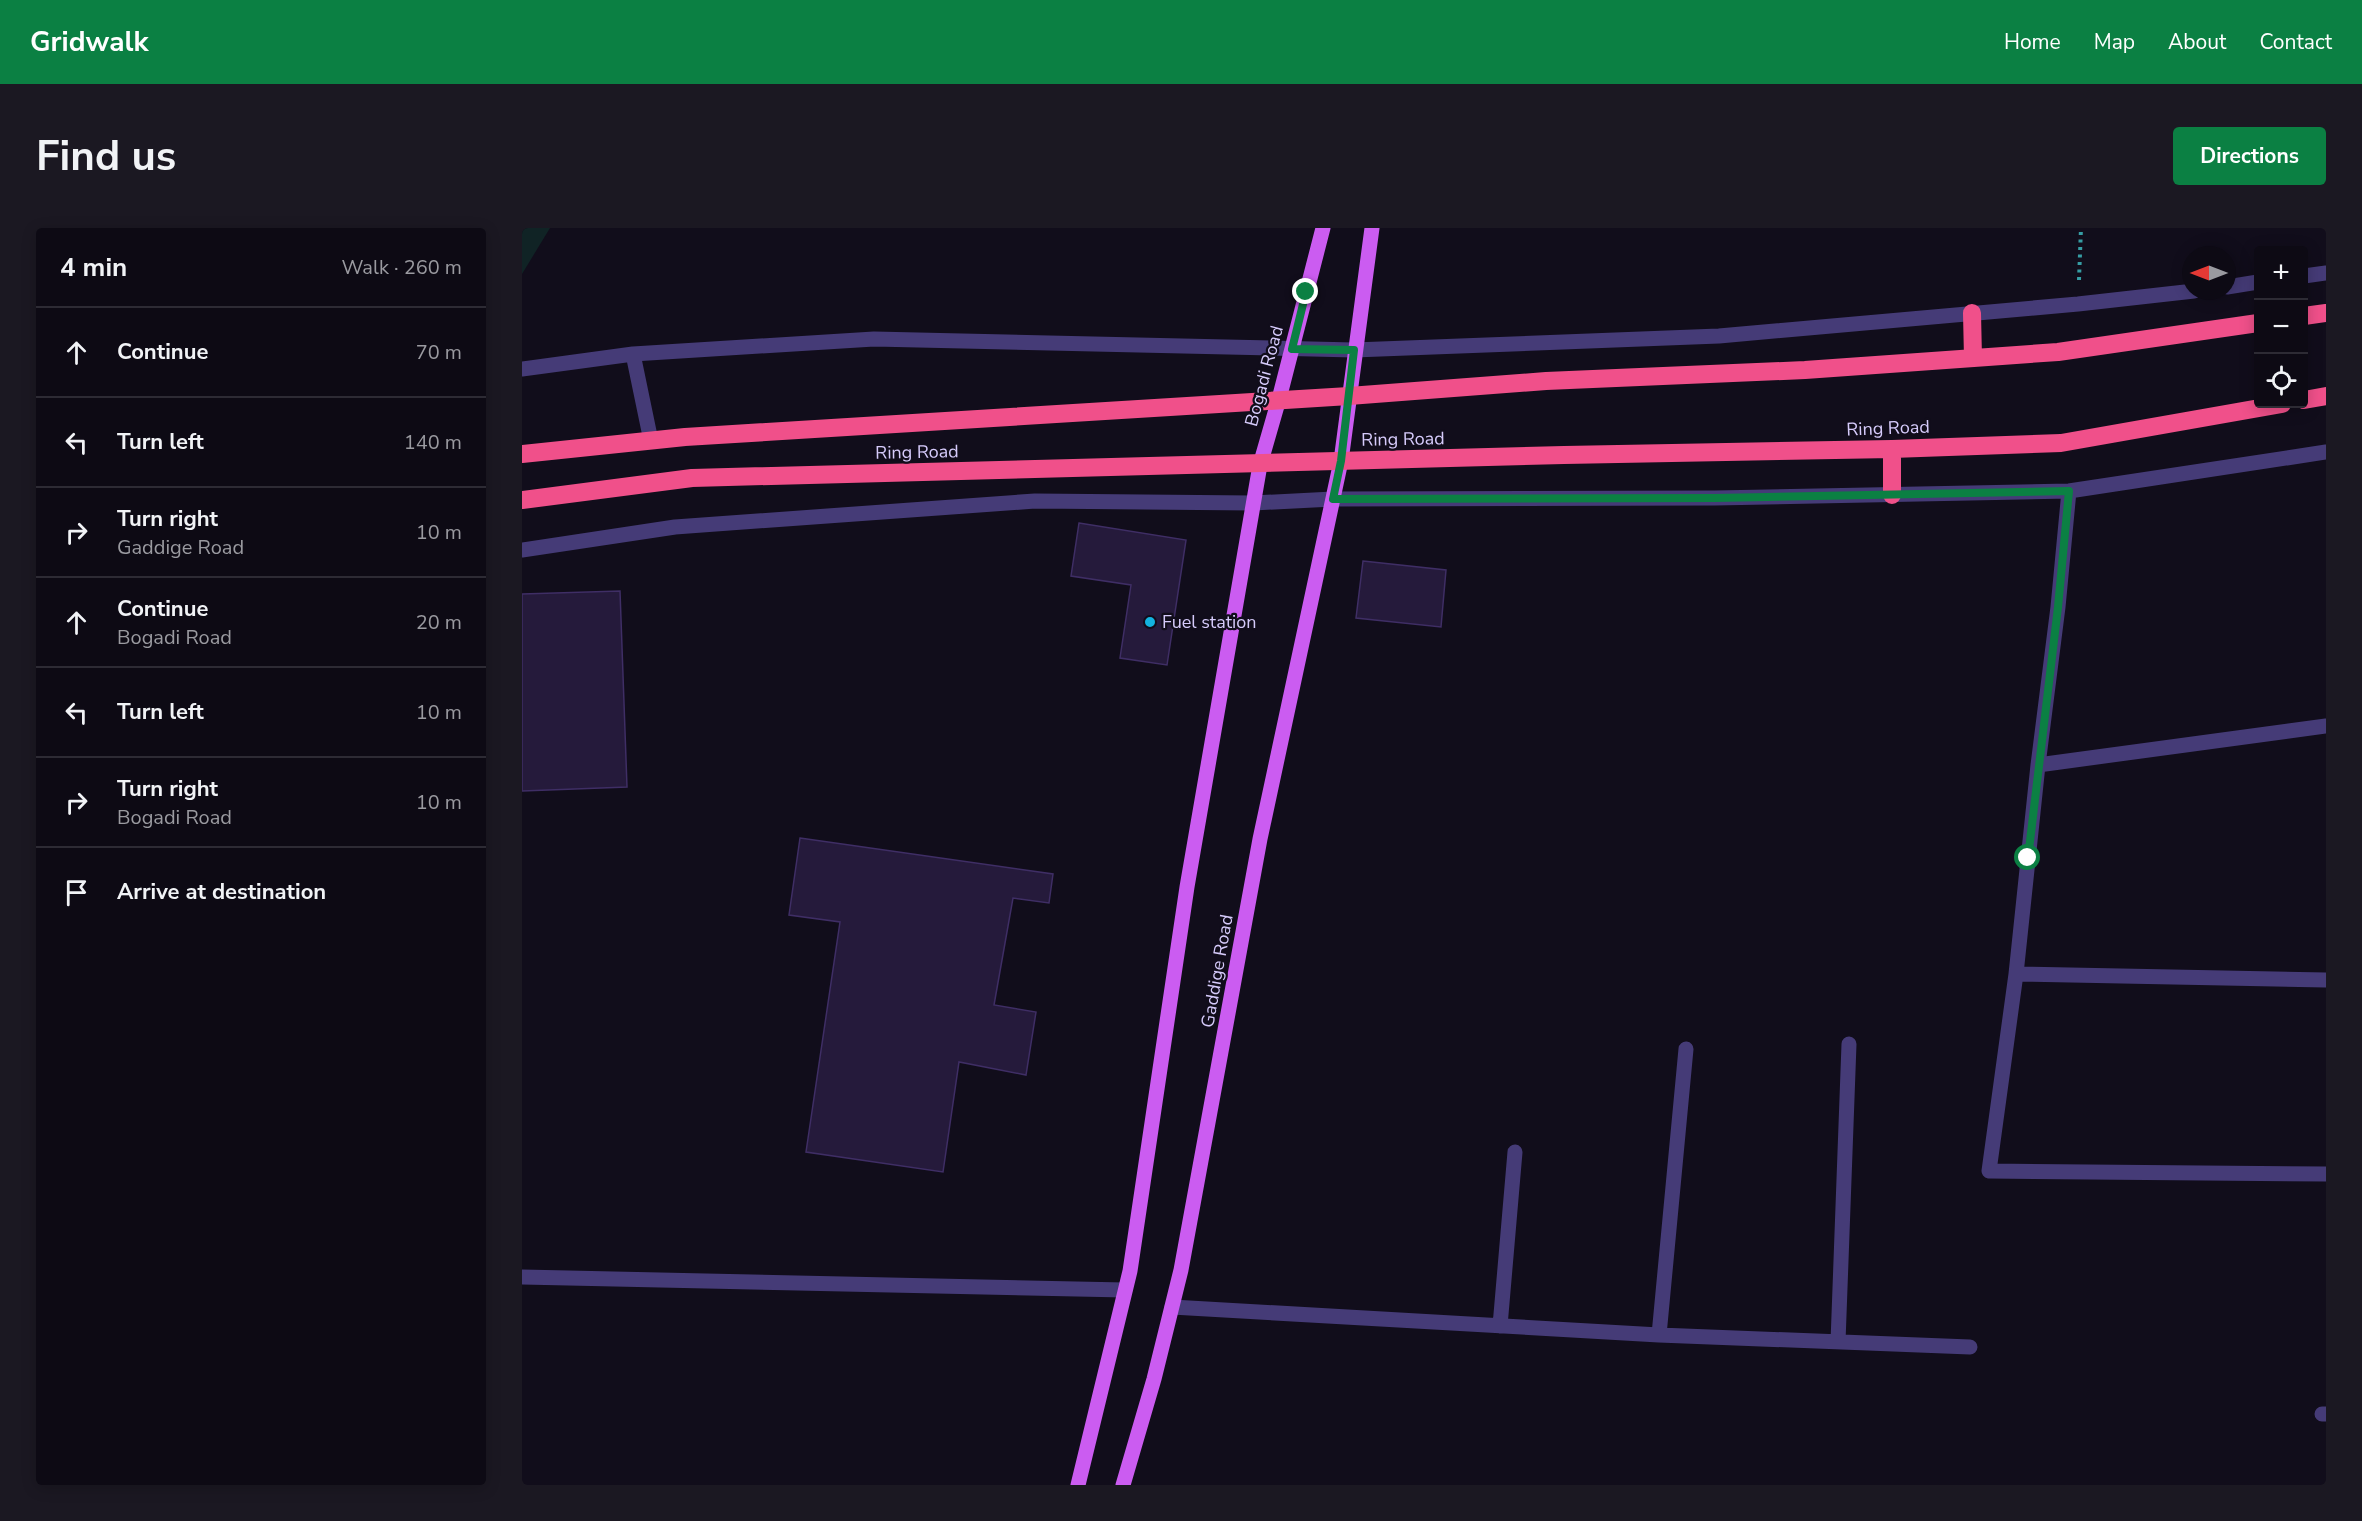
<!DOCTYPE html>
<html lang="en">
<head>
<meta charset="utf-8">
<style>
  body { margin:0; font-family:"Nunito Sans",sans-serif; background:#1b1822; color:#f1f3f6 }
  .controls { position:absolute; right:18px; top:18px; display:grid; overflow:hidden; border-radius:6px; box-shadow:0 3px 15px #0003 }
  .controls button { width:54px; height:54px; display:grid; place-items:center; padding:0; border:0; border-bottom:2px solid #2d2b34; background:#0d0a14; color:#f1f3f6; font:30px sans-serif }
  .compass { position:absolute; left:1660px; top:18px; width:54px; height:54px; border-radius:50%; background:#0d0a14; box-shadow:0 3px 15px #0003; rotate:270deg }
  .stop { position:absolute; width:18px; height:18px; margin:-14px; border:4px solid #0b8043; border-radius:50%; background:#fff }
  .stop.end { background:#0b8043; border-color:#fff; box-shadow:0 2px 6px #0008 }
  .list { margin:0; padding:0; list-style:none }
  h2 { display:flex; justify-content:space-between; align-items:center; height:78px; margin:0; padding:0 24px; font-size:26px }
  h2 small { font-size:20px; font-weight:400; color:#9a9aa0 }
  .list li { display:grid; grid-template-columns:39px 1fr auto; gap:18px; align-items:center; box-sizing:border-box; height:90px; padding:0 24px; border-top:2px solid #2d2b34 }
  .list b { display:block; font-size:22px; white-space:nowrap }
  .list p { margin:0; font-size:20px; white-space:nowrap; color:#9a9aa0 }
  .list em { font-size:20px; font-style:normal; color:#9a9aa0 }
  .icon { flex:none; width:33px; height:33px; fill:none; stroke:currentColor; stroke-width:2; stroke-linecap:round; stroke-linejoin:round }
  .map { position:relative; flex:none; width:1804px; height:1257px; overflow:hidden; border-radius:6px }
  header { display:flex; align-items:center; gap:36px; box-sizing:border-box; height:84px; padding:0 30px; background:#0b8043; color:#fff }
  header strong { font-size:28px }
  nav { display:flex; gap:33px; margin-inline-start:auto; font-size:21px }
  .intro { display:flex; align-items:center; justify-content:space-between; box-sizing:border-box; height:144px; padding:0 36px }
  h1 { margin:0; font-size:42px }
  .button { padding:15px 27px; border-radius:6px; background:#0b8043; color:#fff; font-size:21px; font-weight:700 }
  main { display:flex; gap:36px; padding:0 36px }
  aside { flex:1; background:#0d0a14; border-radius:6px; box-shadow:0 3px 15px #0003 }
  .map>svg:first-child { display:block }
  .green { fill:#102325 }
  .building { fill:#251a3b; stroke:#3f2e65; stroke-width:1.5 }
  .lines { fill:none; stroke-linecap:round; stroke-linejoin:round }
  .path { stroke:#369da4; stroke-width:4; stroke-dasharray:3 4.5; stroke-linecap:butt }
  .minor { stroke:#453b77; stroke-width:15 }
  .major { stroke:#cb5cf1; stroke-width:15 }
  .highway { stroke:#f0508a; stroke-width:18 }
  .route { stroke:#0b8043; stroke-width:8 }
  .poi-dot { fill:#13b3df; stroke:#110d1b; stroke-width:2 }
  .labels { text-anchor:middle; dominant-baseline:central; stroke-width:4.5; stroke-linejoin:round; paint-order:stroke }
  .street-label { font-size:18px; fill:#d6cbfb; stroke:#110d1b }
  .poi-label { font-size:18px; fill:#d6cbfb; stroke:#110d1b; text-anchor:start }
</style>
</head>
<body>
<header>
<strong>Gridwalk</strong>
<nav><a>Home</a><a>Map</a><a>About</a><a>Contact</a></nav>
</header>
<div class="intro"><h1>Find us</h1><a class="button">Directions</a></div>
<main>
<aside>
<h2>4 min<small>Walk · 260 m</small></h2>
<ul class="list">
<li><svg class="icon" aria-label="ahead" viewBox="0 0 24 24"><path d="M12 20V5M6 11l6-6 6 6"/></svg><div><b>Continue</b></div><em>70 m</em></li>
<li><svg class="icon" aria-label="left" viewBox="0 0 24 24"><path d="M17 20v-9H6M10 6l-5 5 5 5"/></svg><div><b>Turn left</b></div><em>140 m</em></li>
<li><svg class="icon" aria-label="right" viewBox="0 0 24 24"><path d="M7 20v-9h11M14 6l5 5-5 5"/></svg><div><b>Turn right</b><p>Gaddige Road</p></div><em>10 m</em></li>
<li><svg class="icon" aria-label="ahead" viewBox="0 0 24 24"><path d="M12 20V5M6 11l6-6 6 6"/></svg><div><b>Continue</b><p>Bogadi Road</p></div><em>20 m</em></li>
<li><svg class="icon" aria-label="left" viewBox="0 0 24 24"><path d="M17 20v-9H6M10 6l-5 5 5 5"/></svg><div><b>Turn left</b></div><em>10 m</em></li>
<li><svg class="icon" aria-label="right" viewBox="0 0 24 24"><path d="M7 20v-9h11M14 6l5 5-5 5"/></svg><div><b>Turn right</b><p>Bogadi Road</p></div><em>10 m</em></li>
<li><svg class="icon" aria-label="arrive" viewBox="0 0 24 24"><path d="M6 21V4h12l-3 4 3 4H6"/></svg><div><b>Arrive at destination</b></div></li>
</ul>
</aside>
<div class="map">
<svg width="1804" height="1257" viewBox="0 0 1804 1257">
  <rect width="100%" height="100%" fill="#110d1b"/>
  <path class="green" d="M0 0H28L0 46Z"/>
  <path class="building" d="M557 295 664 312 645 437 598 430 609 357 549 348Z
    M841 333 924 342 919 399 834 390Z
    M98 363 105 559 0 563V366Z
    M278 610 531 646 527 675 491 670 472 777 514 784 504 847 437 834 421 944 284 924 318 694 267 687Z"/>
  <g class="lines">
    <path class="path" d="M1557 52 1559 0"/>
    <path class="minor" d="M1782 48 1804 45
      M1705 59 1736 54
      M111 126 129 213
      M0 141 111 126 352 111 832 122 1197 108 1556 76 1672 63
      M1547 263 1536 379 1516 537 1494 746 1467 943 1804 946
      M0 322 153 299 513 273 731 275 811 271 1193 270 1547 263 1804 224
      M1516 537 1804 498
      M1494 746 1804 752
      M0 1049 603 1062
      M650 1079 1137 1107 1448 1119
      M978 1098 993 924
      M1137 1107 1164 821
      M1316 1114 1327 816
      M1800 1186H1804"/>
    <path class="major" d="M556 1257 608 1043 665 659 738 237 757 171 801 0
      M601 1257 632 1151 659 1042 738 611 819 233 850 0"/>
    <path class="highway" d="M1450 85 1451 130
      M1782 88 1804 85
      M1782 172 1804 168
      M0 226 163 209 827 168 1024 153 1283 142 1536 124 1736 95
      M1370 267V221
      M0 272 170 250 1042 227 1370 221 1539 215 1760 176"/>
  </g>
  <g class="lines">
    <path class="route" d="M784 64 770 121 832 122 819 233 811 271 1193 270 1547 263 1536 379 1506 630"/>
  </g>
  <circle class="poi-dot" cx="628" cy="394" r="6"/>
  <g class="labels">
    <g class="street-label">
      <text transform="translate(742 148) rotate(-75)">Bogadi Road</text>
      <text transform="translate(1366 200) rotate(-2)">Ring Road</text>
      <text transform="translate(881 211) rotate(-1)">Ring Road</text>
      <text transform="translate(395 224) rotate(-1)">Ring Road</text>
      <text transform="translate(695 743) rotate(-80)">Gaddige Road</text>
    </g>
    <g class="poi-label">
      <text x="640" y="394">Fuel station</text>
    </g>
  </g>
</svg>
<div class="controls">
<button>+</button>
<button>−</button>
<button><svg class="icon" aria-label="locate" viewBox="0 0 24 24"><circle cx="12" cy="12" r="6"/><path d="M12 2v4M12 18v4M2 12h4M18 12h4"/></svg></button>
</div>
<svg class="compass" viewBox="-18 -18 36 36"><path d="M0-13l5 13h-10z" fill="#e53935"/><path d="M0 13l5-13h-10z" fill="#9a9aa0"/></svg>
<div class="stop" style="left:1506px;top:630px"></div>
<div class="stop end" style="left:784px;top:64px"></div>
</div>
</main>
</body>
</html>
